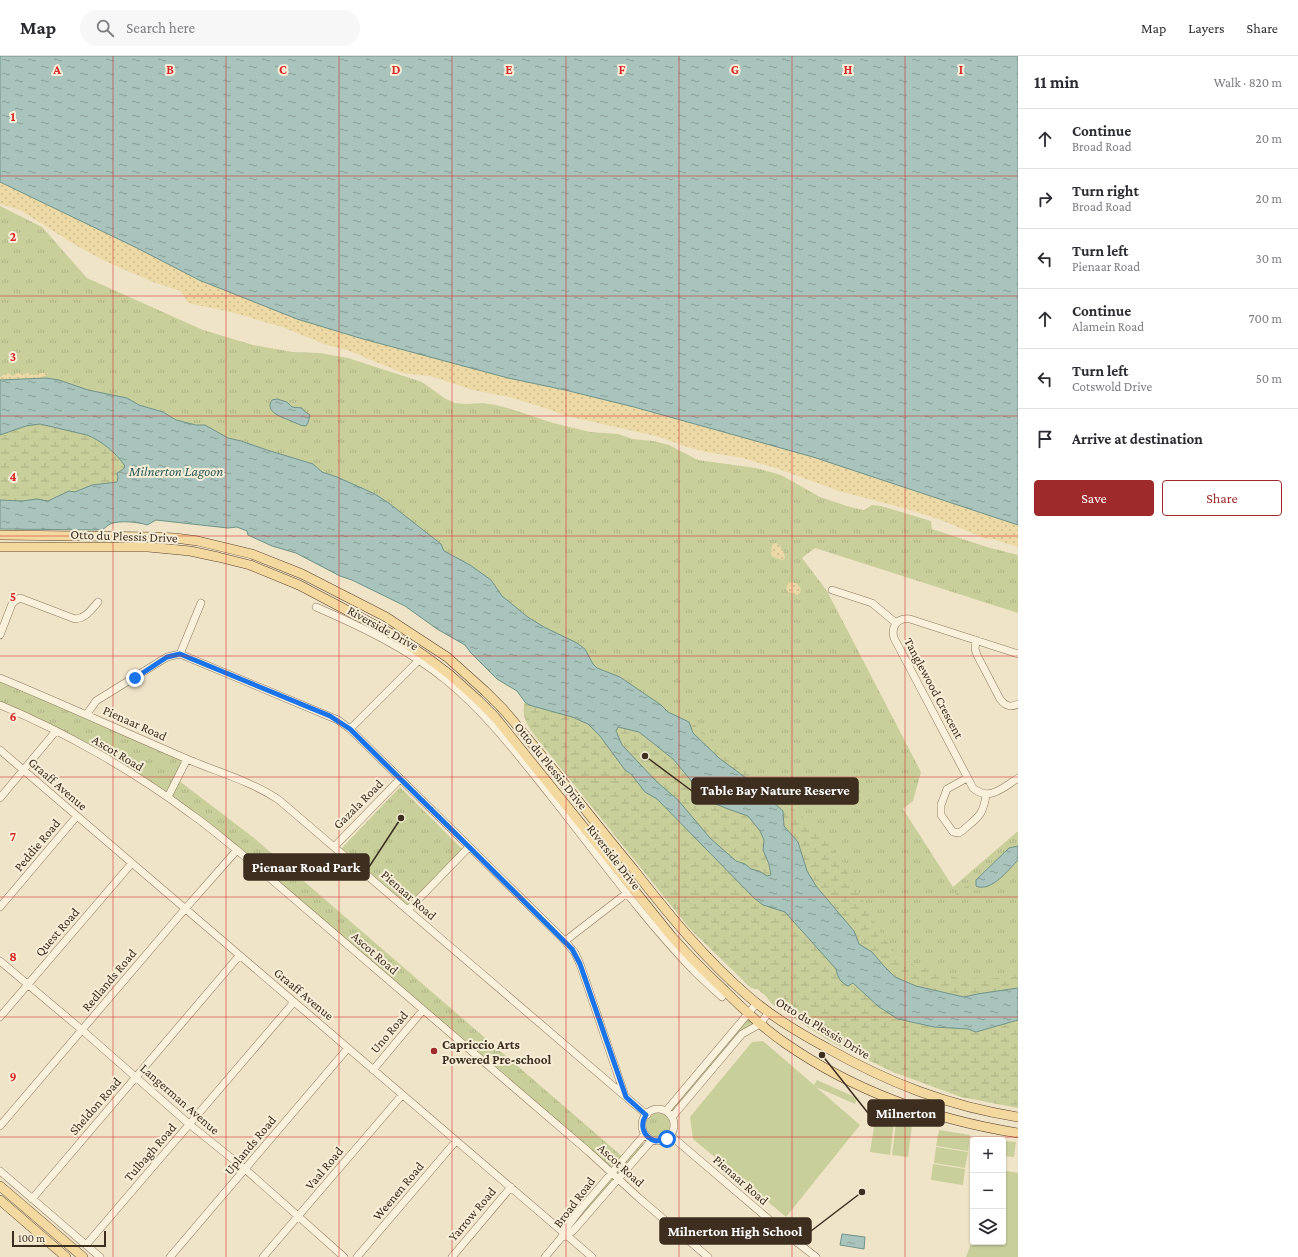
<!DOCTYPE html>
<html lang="en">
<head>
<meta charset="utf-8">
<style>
  body { margin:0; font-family:"Crimson Pro",serif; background:#f7f7f7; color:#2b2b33 }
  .controls { position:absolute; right:12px; bottom:12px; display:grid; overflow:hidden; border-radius:4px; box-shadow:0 1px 3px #0004 }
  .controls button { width:36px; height:36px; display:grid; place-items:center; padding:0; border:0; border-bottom:1px solid #e1e1e2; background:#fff; color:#2b2b33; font:20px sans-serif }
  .scale { position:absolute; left:12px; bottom:10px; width:94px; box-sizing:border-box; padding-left:4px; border:2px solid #3d2e20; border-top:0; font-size:11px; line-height:14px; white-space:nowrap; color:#3d2e20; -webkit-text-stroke:3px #f7eed8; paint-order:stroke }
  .stop { position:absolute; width:12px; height:12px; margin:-9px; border:3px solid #1a73e8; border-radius:50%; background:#fff }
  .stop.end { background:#1a73e8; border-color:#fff; box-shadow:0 1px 4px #0008 }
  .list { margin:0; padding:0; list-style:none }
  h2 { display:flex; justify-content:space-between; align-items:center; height:52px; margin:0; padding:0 16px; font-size:17px }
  h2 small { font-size:13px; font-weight:400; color:#7c7c81 }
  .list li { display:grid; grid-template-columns:26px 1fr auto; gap:12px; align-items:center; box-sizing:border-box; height:60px; padding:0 16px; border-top:1px solid #e1e1e2 }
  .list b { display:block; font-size:15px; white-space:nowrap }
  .list p { margin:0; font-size:13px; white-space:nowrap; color:#7c7c81 }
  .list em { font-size:13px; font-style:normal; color:#7c7c81 }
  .actions { display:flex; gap:8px; padding:12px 16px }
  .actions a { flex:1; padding:9px 0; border:1px solid #9e2a2b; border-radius:4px; text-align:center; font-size:14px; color:#9e2a2b }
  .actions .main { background:#9e2a2b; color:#fff }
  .icon { flex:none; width:22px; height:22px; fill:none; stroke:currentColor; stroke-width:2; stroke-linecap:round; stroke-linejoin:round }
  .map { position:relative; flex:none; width:1018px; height:1201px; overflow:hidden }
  header { display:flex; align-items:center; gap:24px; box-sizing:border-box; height:56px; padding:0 20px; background:#fff; border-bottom:1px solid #e1e1e2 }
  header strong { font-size:19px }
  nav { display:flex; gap:22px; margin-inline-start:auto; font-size:14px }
  .search { width:280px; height:36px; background:#f7f7f7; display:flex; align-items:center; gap:10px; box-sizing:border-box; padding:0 14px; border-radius:22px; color:#7c7c81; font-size:15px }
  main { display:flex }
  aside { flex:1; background:#fff }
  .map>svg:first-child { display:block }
  .grass { fill:url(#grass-tufts) }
  .wetland { fill:url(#wetland-marsh) }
  .sand { fill:url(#sand-dots) }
  .pitch { fill:#c9cf9b }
  .water { fill:url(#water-ripples); stroke:#6f938a; fill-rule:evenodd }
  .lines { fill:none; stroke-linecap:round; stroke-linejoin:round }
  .minor-casing { stroke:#8d765c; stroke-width:8 }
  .major-casing { stroke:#5b4430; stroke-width:10 }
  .minor { stroke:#faf1dc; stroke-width:7 }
  .major { stroke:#f3d9a0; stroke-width:9 }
  .route { stroke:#1a73e8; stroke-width:5 }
  .grid { fill:none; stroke:#d62828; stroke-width:1; stroke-opacity:0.55 }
  .poi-dot { fill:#9e2a2b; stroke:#f7eed8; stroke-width:1.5 }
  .labels { text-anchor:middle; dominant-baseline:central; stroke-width:4; stroke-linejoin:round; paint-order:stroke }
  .street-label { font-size:13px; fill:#3d2e20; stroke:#f7eed8 }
  .poi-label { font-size:13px; font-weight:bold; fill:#3d2e20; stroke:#f7eed8; text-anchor:start }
  .water-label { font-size:14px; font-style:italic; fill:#2f5d5a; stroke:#f7eed8 }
  .grid-label { font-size:13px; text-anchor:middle; font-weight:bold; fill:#d62828; stroke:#f7eed8; stroke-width:4; stroke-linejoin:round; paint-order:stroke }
  .leader { fill:none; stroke:#3d2e20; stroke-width:1.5 }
  .callout-dot { fill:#3d2e20; stroke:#f7eed8; stroke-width:1.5 }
  .callout { fill:#3d2e20; stroke:#3d2e20; stroke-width:1.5 }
  .callout-label { font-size:14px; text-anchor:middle; font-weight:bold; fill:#fff }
</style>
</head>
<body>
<header>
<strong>Map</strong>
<div class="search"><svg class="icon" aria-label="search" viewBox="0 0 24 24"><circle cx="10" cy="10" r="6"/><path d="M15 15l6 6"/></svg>Search here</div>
<nav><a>Map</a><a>Layers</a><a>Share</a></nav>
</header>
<main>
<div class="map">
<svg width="1018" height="1201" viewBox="0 0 1018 1201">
  <defs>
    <pattern id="grass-tufts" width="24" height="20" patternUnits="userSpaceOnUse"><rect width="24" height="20" fill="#c9cf9b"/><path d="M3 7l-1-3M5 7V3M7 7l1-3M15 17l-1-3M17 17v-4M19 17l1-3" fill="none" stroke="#aeb285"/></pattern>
    <pattern id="wetland-marsh" width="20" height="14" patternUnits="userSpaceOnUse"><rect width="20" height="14" fill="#c9cf9b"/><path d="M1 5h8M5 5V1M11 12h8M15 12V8" fill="none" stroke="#aeb285"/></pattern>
    <pattern id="sand-dots" width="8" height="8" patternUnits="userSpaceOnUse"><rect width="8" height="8" fill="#ecd9a5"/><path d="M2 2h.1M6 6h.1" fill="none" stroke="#cbbb8e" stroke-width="1.8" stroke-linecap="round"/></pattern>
    <pattern id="water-ripples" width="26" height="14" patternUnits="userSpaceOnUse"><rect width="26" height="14" fill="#a9c4bc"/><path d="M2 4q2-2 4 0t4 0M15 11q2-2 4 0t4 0" fill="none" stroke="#8ba098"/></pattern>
  </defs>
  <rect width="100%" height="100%" fill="#f0e4c8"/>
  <path class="grass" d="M0 150 42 171 87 222 203 274 253 289 293 296 320 297 348 302 422 326 446 343 455 347 464 348 483 347 496 349 511 353 553 367 590 376 618 378 633 383 653 385 669 389 698 404 756 412 781 419 820 441 847 450 864 454 872 449 881 450 931 465 932 473 987 491 1018 499V557L815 492 802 502 827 535 921 716 913 745 903 753 953 831 1018 775V1048L837 986 762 937 696 875 517 635 497 623 471 597 465 589 437 573 405 550 352 524 340 520 296 497 272 490 248 479 247 475 237 471 228 472 156 464 147 469C139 466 119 464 110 468 108 469 105 472 102 474L0 473Z
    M0 622 187 703 178 724 254 782 624 1102 612 1117 237 794 122 712 0 649Z
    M400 731 463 794 409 851 341 793Z
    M748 962 756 969 675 1058 670 1054Z
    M646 1069a12 12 0 1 1 24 0a12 12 0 1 1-24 0Z
    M642 1086 644 1088 567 1178 570 1171Z"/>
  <path class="wetland" d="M40 368 94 382 117 399 126 410 121 416 117 417 118 421 117 426 93 429 75 436H69L48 445 37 443 22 445 0 444V379L26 370Z
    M525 646 529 649 572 661 588 668 600 680 625 714 631 718 645 736 657 743 763 849 785 856 836 913 839 923 853 927 879 951 898 963 934 971 968 973 976 976 1018 964V1052L961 1041 893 1016 833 987 772 948 761 934 751 932 690 873 543 690C533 677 519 663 525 646Z
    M689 666H691L763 724 830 787 842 805 882 880 897 898 906 906 960 923 993 922 1018 919V932L977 938 964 941 916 930 895 921 883 909 872 896 859 888 854 875 816 830 807 815 798 786 784 770 783 755 746 722 719 702 693 677Z
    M619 671 639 676 673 703 708 745 728 753 748 759 760 775 764 785 763 794 769 808 771 820H767L759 815 751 813 745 808 736 805 710 782 678 744 657 726 622 689 616 675Z
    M976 824V830L979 832C972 837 965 843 956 841V838C960 832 970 830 976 824Z"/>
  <path class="sand" d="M0 90 1018 439V491L993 483 984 482 941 464 904 452 839 435 779 413 743 402 706 396 684 390 660 381 563 359 551 354 509 341 473 334 430 320 403 317 347 294 324 288 285 272 235 257 188 247 181 235 153 226 107 206 77 190 20 154 0 148Z
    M8 317 13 320 17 317 24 318 28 317 34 319 41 317H46L48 318C42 325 10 322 0 323V321Z
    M776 487C781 490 784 496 785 502L783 504 775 502 771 499 772 489Z
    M789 526 796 527 801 533 800 537 796 539 788 536 786 532Z"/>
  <path class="pitch" d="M763 985 814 1029 817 1024 857 1042 855 1048 816 1031 860 1069 786 1161 693 1083 690 1061 752 986Z
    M875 1064 894 1066 890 1099 870 1096Z
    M896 1067 912 1069 908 1101 892 1099Z
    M939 1074 970 1079 968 1095 936 1090Z
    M1003 1085 1016 1086 1014 1101 1003 1100Z
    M936 1091 968 1096 965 1112 934 1107Z
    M933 1108 965 1113 963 1129 931 1124Z
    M1007 1115 1018 1117V1201H966L973 1182V1186H1003V1117Z"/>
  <path class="water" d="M0 0H1018V469L813 401 634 351 565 334 508 322 363 283 297 263 199 224 137 192 0 126Z
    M46 322 59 324 88 334 127 342 139 349 163 356 176 364 196 369H205L228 382 241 385 267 394 313 408 322 416 337 421 375 438 390 448 441 488 444 495 470 509 491 524 502 540 529 562 544 571 577 587 585 593 593 608 597 612 620 621 661 649 668 656 689 666 693 677 719 702 746 722 783 755 784 770 798 786 807 815 816 830 854 875 859 888 872 896 883 909 895 921 916 930 964 941 977 938 1018 932V964L976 976 968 973 934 971 898 963 879 951 853 927 848 930C840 926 838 922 836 913L785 856 763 849 754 842 657 743 645 736 631 718 625 714 600 680 588 668 572 661 529 649 525 646 517 635 497 623 471 597 465 589 437 573 405 550 352 524 340 520 296 497 272 490 248 479 247 475 237 471 228 472 156 464 147 469C139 466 119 464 110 468 108 469 105 472 102 474L0 473V444L22 445 37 443 48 445 69 435 75 436 92 429 117 426 118 421 117 417C120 415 124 414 125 410 116 397 102 385 87 379L40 368 26 370 0 379V324ZM618 671 639 676 673 703 708 745 728 753 748 760 760 775 764 784 763 794 769 808 771 819 767 820 759 815 751 813 745 808 736 805 710 782 678 744 657 726 622 689 616 675Z
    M277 343 287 346 292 351 302 352 304 355 310 359 308 367 306 370C300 370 297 367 291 365 282 361 264 356 272 344Z
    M1018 790V804C1009 813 991 837 976 830V824L1009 792Z
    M842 1178 865 1181 864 1193 840 1189Z"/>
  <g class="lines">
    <defs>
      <path id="minor" d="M832 534 872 547 896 567
        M316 551C362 571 408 593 447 625 487 658 518 699 550 739 596 797 642 861 693 914 702 923 712 932 722 941
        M0 579 12 548 15 545 20 542 75 563C86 562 91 554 98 546
        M976 584 975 593 977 599 1000 643C1005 650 1010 652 1018 648
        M180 598 338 664 350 673 565 885 575 897 580 908 625 1040
        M1018 598 910 563C897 561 891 571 894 582L973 732C989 746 1004 731 1018 722
        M0 622C63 648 124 676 187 703 217 716 251 725 279 744L647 1059
        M0 649C65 676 135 716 191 758 207 769 222 782 237 794L589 1096 639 1142 708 1201
        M87 658 96 645 104 640 167 601 180 598 201 547
        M350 673 418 605
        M0 694 592 1201
        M967 722 947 733 941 749V759L953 776 959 777 962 775C978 761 983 760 986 739
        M168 741 187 703
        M0 742 56 675
        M334 791 400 723
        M0 851 77 760
        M408 854 469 791
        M565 885 627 837
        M0 905 82 974 189 1068 245 1113 344 1201
        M0 961 132 807
        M373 1014 423 954
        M642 1069a16 16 0 1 1 32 0a16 16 0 1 1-32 0Z
        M666 1055 757 947
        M672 1061 742 978 760 968 769 956
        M0 1070 185 853 237 794
        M670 1079 786 1178 816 1201
        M0 1115 100 1201
        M32 1143 239 900
        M563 1181 573 1175 652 1084
        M86 1189 294 946
        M170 1201 348 992
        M263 1201 402 1039
        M357 1201 456 1085
        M452 1201 511 1131
        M545 1201 561 1182 567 1171 580 1154 645 1078"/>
      <path id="major" d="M0 479 154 481 175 482 198 485 252 498 302 518 386 561 401 571 447 601 485 635 503 653C548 705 590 761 634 814 669 859 705 903 748 940 772 961 799 977 827 992 889 1027 948 1050 1018 1061
        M0 491H148L190 495 218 501 250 509 299 529 390 577 425 600 449 618 478 644 495 661 672 881C689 900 707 918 725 935 744 954 763 972 785 987 854 1035 936 1064 1018 1077
        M0 1130 83 1201
        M0 1144 66 1201"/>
    </defs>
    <use href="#minor" class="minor-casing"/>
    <use href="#major" class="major-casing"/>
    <use href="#minor" class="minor"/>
    <use href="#major" class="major"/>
  </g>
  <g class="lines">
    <path class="route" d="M135 622 167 601 180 598 330 660 350 673 572 893 580 908 626 1041 646 1059C639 1070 644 1082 656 1085L667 1083"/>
  </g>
  <path class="grid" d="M113 0V1201M226 0V1201M339 0V1201M452 0V1201M566 0V1201M679 0V1201M792 0V1201M905 0V1201M0 120H1018M0 240H1018M0 360H1018M0 480H1018M0 600H1018M0 721H1018M0 841H1018M0 961H1018M0 1081H1018"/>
  <circle class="poi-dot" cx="434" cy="995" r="4"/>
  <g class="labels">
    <g class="street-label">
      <text transform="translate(124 480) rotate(2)">Otto du Plessis Drive</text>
      <text transform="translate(383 572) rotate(29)">Riverside Drive</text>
      <text transform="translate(934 632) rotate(62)">Tanglewood Crescent</text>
      <text transform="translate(135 667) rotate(24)">Pienaar Road</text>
      <text transform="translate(118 697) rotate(31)">Ascot Road</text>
      <text transform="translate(551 710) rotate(51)">Otto du Plessis Drive</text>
      <text transform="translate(58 728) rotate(41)">Graaff Avenue</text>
      <text transform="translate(358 748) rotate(-45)">Gazala Road</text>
      <text transform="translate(37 789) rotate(-50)">Peddie Road</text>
      <text transform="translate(614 801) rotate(52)">Riverside Drive</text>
      <text transform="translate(409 839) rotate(41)">Pienaar Road</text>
      <text transform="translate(57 876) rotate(-49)">Quest Road</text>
      <text transform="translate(375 897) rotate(41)">Ascot Road</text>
      <text transform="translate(109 924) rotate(-50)">Redlands Road</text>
      <text transform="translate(304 938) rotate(40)">Graaff Avenue</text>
      <text transform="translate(823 972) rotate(31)">Otto du Plessis Drive</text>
      <text transform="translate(389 976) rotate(-50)">Uno Road</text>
      <text transform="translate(180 1043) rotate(41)">Langerman Avenue</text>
      <text transform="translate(95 1050) rotate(-49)">Sheldon Road</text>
      <text transform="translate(250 1089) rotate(-50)">Uplands Road</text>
      <text transform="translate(150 1096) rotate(-49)">Tulbagh Road</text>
      <text transform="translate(621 1109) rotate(42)">Ascot Road</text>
      <text transform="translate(324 1112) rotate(-50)">Vaal Road</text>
      <text transform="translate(741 1124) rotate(41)">Pienaar Road</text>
      <text transform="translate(398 1135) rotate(-50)">Weenen Road</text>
      <text transform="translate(574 1146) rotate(-53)">Broad Road</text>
      <text transform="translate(472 1158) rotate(-50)">Yarrow Road</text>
    </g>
    <g class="poi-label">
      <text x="442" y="988">Capriccio Arts<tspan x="442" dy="15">Powered Pre-school</tspan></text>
    </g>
    <g class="water-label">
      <text x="176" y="415">Milnerton Lagoon</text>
    </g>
  </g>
  <g class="grid-label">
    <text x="57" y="18">A</text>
    <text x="170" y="18">B</text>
    <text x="283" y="18">C</text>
    <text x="396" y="18">D</text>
    <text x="509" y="18">E</text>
    <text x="622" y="18">F</text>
    <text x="735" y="18">G</text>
    <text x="848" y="18">H</text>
    <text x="961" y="18">I</text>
    <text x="13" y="65">1</text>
    <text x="13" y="185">2</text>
    <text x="13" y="305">3</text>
    <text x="13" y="425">4</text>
    <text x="13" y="545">5</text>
    <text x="13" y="665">6</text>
    <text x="13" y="785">7</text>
    <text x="13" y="905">8</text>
    <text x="13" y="1025">9</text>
  </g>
  <path class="leader" d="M645 700L692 735M401 762L369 811M822 999L868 1057M862 1136L811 1175"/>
  <g class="callout-dot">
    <circle cx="645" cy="700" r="4"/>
    <circle cx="401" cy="762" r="4"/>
    <circle cx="822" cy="999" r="4"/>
    <circle cx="862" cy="1136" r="4"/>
  </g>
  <g class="callout">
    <rect x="692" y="722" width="166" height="26" rx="4"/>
    <rect x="244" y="798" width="125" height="26" rx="4"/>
    <rect x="868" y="1044" width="76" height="26" rx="4"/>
    <rect x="660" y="1162" width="151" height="26" rx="4"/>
  </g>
  <g class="callout-label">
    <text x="775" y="739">Table Bay Nature Reserve</text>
    <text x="306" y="816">Pienaar Road Park</text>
    <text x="906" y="1062">Milnerton</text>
    <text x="735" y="1180">Milnerton High School</text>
  </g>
</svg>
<div class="controls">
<button>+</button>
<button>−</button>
<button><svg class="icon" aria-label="layers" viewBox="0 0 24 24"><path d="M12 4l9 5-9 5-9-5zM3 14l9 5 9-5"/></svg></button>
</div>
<div class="scale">100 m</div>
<div class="stop" style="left:667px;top:1083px"></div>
<div class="stop end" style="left:135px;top:622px"></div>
</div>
<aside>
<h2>11 min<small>Walk · 820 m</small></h2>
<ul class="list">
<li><svg class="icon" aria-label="ahead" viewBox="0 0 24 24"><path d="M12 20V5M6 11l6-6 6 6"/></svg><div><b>Continue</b><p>Broad Road</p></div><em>20 m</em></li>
<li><svg class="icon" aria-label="right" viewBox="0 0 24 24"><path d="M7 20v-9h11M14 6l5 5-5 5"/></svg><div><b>Turn right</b><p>Broad Road</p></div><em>20 m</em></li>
<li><svg class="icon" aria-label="left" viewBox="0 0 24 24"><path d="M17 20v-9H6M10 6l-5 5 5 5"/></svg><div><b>Turn left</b><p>Pienaar Road</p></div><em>30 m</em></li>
<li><svg class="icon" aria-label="ahead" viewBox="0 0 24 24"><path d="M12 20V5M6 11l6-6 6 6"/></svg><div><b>Continue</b><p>Alamein Road</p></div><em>700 m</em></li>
<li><svg class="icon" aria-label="left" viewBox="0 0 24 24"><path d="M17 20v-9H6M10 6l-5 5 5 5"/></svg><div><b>Turn left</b><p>Cotswold Drive</p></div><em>50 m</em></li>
<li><svg class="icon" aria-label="arrive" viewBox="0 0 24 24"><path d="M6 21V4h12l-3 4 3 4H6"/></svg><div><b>Arrive at destination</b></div></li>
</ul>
<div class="actions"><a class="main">Save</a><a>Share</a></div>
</aside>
</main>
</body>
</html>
